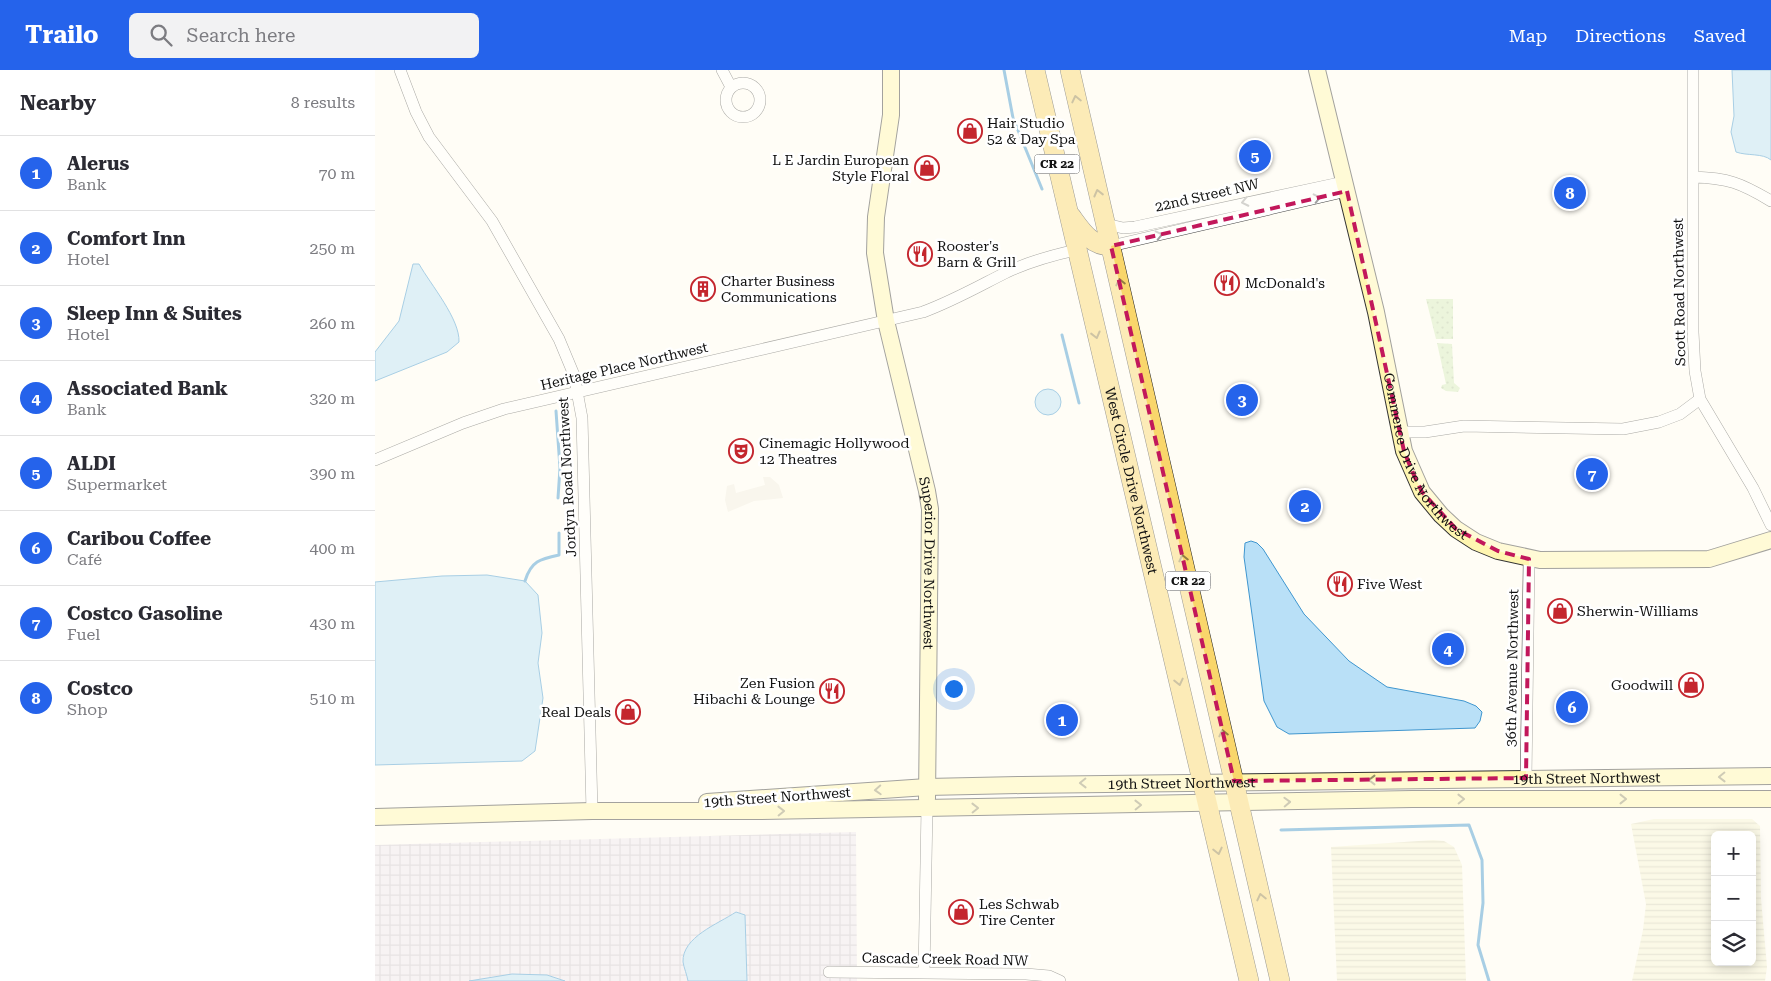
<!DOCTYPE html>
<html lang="en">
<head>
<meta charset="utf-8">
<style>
  body { margin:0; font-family:"Roboto Serif",serif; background:#f2f2f3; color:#2b2b33 }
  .controls { position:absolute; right:15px; bottom:15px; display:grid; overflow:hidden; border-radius:8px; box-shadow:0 2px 12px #0003 }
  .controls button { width:45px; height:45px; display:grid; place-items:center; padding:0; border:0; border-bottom:1px solid #e1e1e2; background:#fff; color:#2b2b33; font:25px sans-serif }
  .you { position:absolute; left:578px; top:618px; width:18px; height:18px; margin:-12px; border:4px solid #fff; border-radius:50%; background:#1a73e8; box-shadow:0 0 0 8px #1a73e833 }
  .badge { display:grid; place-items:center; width:32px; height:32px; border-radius:50%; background:#2563eb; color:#fff; font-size:16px; font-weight:700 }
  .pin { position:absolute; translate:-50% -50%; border:2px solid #fff; box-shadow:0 1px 5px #0006 }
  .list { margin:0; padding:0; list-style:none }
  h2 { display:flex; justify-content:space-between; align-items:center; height:65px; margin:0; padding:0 20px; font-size:21px }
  h2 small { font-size:16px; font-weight:400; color:#7c7c81 }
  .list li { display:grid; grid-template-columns:32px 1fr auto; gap:15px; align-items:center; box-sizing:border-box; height:75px; padding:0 20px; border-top:1px solid #e1e1e2 }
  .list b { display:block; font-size:19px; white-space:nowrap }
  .list p { margin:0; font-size:16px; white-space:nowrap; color:#7c7c81 }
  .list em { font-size:16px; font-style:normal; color:#7c7c81 }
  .icon { flex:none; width:28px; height:28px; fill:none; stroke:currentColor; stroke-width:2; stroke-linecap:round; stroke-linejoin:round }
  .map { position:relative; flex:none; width:1396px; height:911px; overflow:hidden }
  header { display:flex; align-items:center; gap:30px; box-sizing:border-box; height:70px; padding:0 25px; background:#2563eb; color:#fff }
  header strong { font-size:24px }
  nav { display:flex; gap:28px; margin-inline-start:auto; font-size:18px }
  .search { width:350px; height:45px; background:#f2f2f3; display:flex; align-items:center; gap:12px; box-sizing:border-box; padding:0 18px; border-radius:8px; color:#7c7c81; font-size:19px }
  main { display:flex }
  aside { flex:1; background:#fff }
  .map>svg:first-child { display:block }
  .industrial { fill:url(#industrial-grid) }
  .farmland { fill:url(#farmland-rules); fill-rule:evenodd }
  .grass { fill:url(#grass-dots) }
  .plaza { fill:#f1ede2 }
  .water { fill:#b9e0f7; stroke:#3f96cf }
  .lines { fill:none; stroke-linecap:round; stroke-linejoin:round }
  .stream { stroke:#3f96cf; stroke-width:3 }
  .street-casing { stroke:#444; stroke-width:12 }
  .secondary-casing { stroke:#333; stroke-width:18 }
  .primary-casing { stroke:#222; stroke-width:20 }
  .street { stroke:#fff; stroke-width:11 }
  .secondary { stroke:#fff6b0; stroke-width:16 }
  .primary { stroke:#f9d66b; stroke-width:19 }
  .oneway { stroke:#917d42 }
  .oneway2 { stroke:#a0a0a0 }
  .oneway3 { stroke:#948f68 }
  .marked { fill:none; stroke:#c2185b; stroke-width:4; stroke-dasharray:10 6; stroke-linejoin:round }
  .labels { text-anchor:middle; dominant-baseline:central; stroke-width:5; stroke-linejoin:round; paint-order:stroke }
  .shield { fill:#fff; stroke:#585858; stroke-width:1 }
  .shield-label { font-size:12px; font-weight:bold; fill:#111 }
  .poi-label { font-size:14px; fill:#111; stroke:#fff; text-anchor:start }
  .street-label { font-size:14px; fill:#111; stroke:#fff }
</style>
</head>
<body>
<header>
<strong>Trailo</strong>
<div class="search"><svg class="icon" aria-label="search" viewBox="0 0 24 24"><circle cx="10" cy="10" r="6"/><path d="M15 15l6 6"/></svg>Search here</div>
<nav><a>Map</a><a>Directions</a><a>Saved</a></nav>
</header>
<main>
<aside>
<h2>Nearby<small>8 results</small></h2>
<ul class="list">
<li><span class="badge">1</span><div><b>Alerus</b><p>Bank</p></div><em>70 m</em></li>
<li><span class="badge">2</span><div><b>Comfort Inn</b><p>Hotel</p></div><em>250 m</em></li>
<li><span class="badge">3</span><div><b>Sleep Inn &amp; Suites</b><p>Hotel</p></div><em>260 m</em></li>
<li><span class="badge">4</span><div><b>Associated Bank</b><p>Bank</p></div><em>320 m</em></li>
<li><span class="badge">5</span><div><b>ALDI</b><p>Supermarket</p></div><em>390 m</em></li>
<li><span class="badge">6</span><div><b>Caribou Coffee</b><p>Café</p></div><em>400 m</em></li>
<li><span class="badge">7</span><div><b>Costco Gasoline</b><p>Fuel</p></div><em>430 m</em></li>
<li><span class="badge">8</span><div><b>Costco</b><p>Shop</p></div><em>510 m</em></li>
</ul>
</aside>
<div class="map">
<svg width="1396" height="911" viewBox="0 0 1396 911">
  <defs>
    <pattern id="industrial-grid" width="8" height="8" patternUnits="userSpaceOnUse" patternTransform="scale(1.25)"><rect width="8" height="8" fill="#eee6ef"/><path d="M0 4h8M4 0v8" fill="none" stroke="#cbc4cc"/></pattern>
    <pattern id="farmland-rules" width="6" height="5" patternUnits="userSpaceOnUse" patternTransform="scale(1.25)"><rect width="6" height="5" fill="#f6f3d4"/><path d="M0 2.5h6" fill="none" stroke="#d2cfb5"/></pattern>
    <pattern id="grass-dots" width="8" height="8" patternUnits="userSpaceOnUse" patternTransform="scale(1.25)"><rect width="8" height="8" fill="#d5ebbd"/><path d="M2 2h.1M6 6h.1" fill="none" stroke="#b6c8a1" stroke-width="1.8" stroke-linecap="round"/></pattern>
  </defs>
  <rect width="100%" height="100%" fill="#fffdf5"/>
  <path class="industrial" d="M481 762 482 911H0V775Z"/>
  <path class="farmland" d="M1279 749H1377L1385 756 1386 829 1392 897 1390 911H1257L1268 860 1271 834 1256 754ZM1340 765H1377V892H1340Z
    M1058 770 1069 771 1079 777 1087 795 1091 911H962L956 777Z"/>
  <path class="grass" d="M1051 229H1078V269H1061Z
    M1062 273 1077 274 1079 313 1085 318 1083 322 1071 321 1066 318 1067 315 1071 314Z"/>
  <path class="plaza" d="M388 407H395L404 415 408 428 379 431 353 442 350 430 352 416 359 414 361 423 390 415Z"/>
  <path class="water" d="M1357 0H1396V90C1388 83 1372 86 1361 82L1356 62 1359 46Z
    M38 194H44C56 215 85 249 84 272L72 282 0 311V282L24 251Z
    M660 332a13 13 0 1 1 26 0a13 13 0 1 1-26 0Z
    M876 471 882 473 888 479 929 544 974 591 1012 617 1089 631 1101 636 1107 642 1105 651 1100 658 914 664 902 657 889 631 869 487 870 473Z
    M112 505 150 511 163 525 167 563 163 593 168 628 160 681 147 691 0 695V512L67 506Z
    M361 842 370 845 372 911H313C312 905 309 898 308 892 307 867 343 854 361 842Z
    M137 904 172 905 190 911H94Z"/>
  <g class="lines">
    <path class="stream" d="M629 0 638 48 667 119
      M687 265 704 333
      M181 341 185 398 183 428
      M150 511C156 491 165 489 184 485V463
      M906 760 1094 755 1107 790 1108 833 1103 875 1114 911"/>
    <defs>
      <path id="street" d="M25 0 41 42 54 67 117 151 184 269 199 305 207 348 217 741
        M347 0 356 17
        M1318 0V262L1320 301 1325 329 1378 418 1396 455
        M351 30a17 17 0 1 1 34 0a17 17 0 1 1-34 0Z
        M1318 107C1353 108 1366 113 1396 131
        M731 154 748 158 760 157 969 112
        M736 176 972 121
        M1027 362H1050L1089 356 1248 359 1284 352 1305 344 1325 329
        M0 390 88 353 129 339 548 242C578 231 604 216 632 202 654 192 678 185 701 180
        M1151 708 1154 489
        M454 902 651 904 674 906 685 911
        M549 903 552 738"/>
      <g id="secondary">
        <path id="s1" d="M516 0V45L501 147 500 183 511 251 552 421 555 439 552 729"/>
        <path id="s2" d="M942 0 1001 242 1029 381 1047 422 1066 445 1081 459 1101 472 1123 481 1165 490 1334 489 1396 470"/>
        <path id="s3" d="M332 732 552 717 647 715 1396 706"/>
        <path d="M0 747 217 741H387L1037 729H1396"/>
      </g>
      <g id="primary">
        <path id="s4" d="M660 0 874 911"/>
        <path d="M695 0 905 911"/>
        <path d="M696 146C707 161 716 176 736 176"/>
      </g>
    </defs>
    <use href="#street" class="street-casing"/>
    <use href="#secondary" class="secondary-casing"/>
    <use href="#primary" class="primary-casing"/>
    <use href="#street" class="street"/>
    <use href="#secondary" class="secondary"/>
    <use href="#primary" class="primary"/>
  </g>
  <defs><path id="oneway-chevron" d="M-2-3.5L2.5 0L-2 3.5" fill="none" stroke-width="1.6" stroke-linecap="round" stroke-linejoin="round" transform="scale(1.25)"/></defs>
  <g class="oneway">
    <use href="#oneway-chevron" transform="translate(701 29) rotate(-103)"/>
    <use href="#oneway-chevron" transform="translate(723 123) rotate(-104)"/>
    <use href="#oneway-chevron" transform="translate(745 212) rotate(-103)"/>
    <use href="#oneway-chevron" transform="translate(721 265) rotate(76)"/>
    <use href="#oneway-chevron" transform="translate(808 488) rotate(-103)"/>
    <use href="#oneway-chevron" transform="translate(804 612) rotate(77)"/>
    <use href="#oneway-chevron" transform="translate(848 663) rotate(-103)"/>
    <use href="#oneway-chevron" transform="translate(843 781) rotate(77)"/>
    <use href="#oneway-chevron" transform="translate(886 827) rotate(-103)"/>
  </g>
  <g class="oneway2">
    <use href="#oneway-chevron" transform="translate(942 128) rotate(-13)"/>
    <use href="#oneway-chevron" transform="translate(870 132) rotate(168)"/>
    <use href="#oneway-chevron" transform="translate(784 165) rotate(-13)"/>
  </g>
  <g class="oneway3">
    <use href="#oneway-chevron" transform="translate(1347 707) rotate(179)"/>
    <use href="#oneway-chevron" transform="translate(997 710) rotate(180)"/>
    <use href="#oneway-chevron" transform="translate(708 713) rotate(179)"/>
    <use href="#oneway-chevron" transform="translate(503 720) rotate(177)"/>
    <use href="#oneway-chevron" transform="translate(1086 729) rotate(-1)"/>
    <use href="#oneway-chevron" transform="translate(1248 729)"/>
    <use href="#oneway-chevron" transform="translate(912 732) rotate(-2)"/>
    <use href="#oneway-chevron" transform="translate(763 735) rotate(-1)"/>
    <use href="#oneway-chevron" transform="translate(600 738) rotate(-1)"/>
    <use href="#oneway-chevron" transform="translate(406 741) rotate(-1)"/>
  </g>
  <path d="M0 0H1396V911H0ZM972 121 1029 381 1038 403 1047 422 1081 459 1123 481 1154 489 1151 708 859 711 736 176Z" fill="#fffdf5" fill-opacity=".55" fill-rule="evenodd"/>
  <path class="marked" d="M972 121 1029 381 1038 403 1047 422 1081 459 1123 481 1154 489 1151 708 859 711 736 176Z"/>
  <defs>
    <symbol id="shop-ring" viewBox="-11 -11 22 22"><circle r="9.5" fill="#fff" stroke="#c4262e" stroke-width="1.5"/><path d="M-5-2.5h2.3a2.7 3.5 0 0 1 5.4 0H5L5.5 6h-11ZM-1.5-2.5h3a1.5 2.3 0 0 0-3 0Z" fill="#c4262e"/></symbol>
    <symbol id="restaurant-ring" viewBox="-11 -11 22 22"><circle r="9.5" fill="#fff" stroke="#c4262e" stroke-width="1.5"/><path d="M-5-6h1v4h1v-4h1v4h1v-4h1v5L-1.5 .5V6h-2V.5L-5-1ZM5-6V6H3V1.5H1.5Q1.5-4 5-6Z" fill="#c4262e"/></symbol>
    <symbol id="building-ring" viewBox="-11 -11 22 22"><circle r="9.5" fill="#fff" stroke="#c4262e" stroke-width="1.5"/><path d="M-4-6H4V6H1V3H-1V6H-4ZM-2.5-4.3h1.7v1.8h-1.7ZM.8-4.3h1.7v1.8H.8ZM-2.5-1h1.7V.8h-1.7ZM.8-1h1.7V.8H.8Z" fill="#c4262e"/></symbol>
    <symbol id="theatre-ring" viewBox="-11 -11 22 22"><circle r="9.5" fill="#fff" stroke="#c4262e" stroke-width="1.5"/><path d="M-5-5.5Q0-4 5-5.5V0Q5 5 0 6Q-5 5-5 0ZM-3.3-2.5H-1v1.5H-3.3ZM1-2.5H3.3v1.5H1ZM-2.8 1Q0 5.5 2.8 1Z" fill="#c4262e"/></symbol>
  </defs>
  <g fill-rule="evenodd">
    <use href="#shop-ring" x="581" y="47" width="28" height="28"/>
    <use href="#shop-ring" x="538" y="84" width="28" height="28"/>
    <use href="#restaurant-ring" x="531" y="170" width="28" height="28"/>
    <use href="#restaurant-ring" x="838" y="199" width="28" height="28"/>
    <use href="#building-ring" x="314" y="205" width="28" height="28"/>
    <use href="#theatre-ring" x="352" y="367" width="28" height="28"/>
    <use href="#restaurant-ring" x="951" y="500" width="28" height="28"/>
    <use href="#shop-ring" x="1171" y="527" width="28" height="28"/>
    <use href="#shop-ring" x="1302" y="601" width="28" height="28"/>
    <use href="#restaurant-ring" x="443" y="607" width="28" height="28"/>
    <use href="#shop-ring" x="239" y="628" width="28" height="28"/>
    <use href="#shop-ring" x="572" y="828" width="28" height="28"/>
  </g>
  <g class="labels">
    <g class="shield">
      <rect x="659.5" y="84.5" width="45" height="19" rx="4"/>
      <rect x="790.5" y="501.5" width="45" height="19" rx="4"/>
    </g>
    <g class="shield-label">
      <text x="682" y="94">CR 22</text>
      <text x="813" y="511">CR 22</text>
    </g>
    <g class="poi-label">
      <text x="612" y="53">Hair Studio<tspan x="612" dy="16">52 &amp; Day Spa</tspan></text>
      <text x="534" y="90" text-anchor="end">L E Jardin European<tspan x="534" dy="16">Style Floral</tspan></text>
      <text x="562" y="176">Rooster's<tspan x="562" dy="16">Barn &amp; Grill</tspan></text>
      <text x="346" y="211">Charter Business<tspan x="346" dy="16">Communications</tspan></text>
      <text x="870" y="213">McDonald's</text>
      <text x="384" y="373">Cinemagic Hollywood<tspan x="384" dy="16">12 Theatres</tspan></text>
      <text x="982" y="514">Five West</text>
      <text x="1202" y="541">Sherwin-Williams</text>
      <text x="440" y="613" text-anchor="end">Zen Fusion<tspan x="440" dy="16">Hibachi &amp; Lounge</tspan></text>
      <text x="1298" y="615" text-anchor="end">Goodwill</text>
      <text x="236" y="642" text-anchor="end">Real Deals</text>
      <text x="604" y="834">Les Schwab<tspan x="604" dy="16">Tire Center</tspan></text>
    </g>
    <g class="street-label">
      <text transform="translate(832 125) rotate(-13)">22nd Street NW</text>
      <text transform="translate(1304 222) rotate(-91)">Scott Road Northwest</text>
      <text transform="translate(249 296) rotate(-13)">Heritage Place Northwest</text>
      <text stroke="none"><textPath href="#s2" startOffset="405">Commerce Drive Northwest</textPath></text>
      <text transform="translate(192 407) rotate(-93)">Jordyn Road Northwest</text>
      <text stroke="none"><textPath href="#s4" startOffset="422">West Circle Drive Northwest</textPath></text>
      <text stroke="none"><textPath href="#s1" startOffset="500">Superior Drive Northwest</textPath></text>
      <text transform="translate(1137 598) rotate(-89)">36th Avenue Northwest</text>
      <text stroke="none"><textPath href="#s3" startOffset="880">19th Street Northwest</textPath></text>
      <text stroke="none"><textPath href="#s3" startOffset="475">19th Street Northwest</textPath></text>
      <text transform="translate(402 727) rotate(-4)">19th Street Northwest</text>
      <text transform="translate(570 889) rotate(1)">Cascade Creek Road NW</text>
    </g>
  </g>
</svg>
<div class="controls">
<button>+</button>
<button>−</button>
<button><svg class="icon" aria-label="layers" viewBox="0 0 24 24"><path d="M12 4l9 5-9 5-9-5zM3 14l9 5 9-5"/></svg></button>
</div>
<div class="you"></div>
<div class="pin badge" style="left:687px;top:650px">1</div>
<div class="pin badge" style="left:930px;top:436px">2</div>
<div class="pin badge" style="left:867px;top:330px">3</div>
<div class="pin badge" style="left:1073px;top:579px">4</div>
<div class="pin badge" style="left:880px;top:86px">5</div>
<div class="pin badge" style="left:1197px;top:637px">6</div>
<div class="pin badge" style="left:1217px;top:404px">7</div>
<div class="pin badge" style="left:1195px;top:123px">8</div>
</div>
</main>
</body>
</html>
